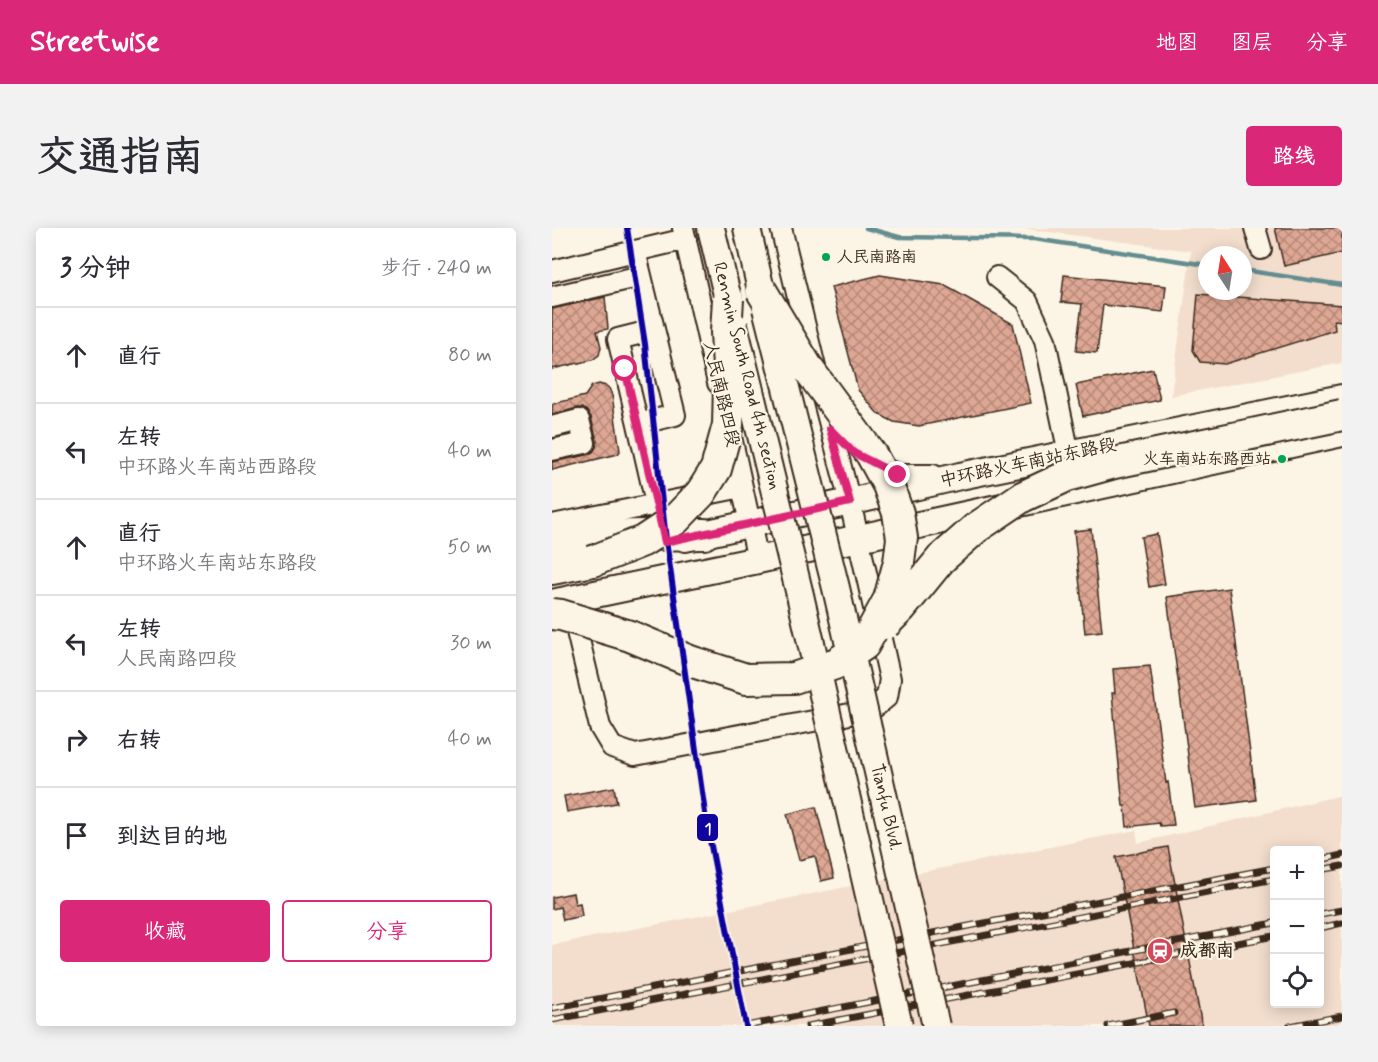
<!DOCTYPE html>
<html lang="zh">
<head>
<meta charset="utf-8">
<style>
  body { margin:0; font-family:Mynerve,"LXGW WenKai TC",sans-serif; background:#f2f2f3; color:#2b2b33 }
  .controls { position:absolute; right:18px; bottom:18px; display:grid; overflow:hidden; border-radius:6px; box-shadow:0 3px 15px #0003 }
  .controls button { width:54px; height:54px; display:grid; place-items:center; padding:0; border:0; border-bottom:2px solid #e1e1e2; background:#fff; color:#2b2b33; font:30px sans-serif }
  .compass { position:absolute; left:646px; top:18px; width:54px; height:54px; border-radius:50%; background:#fff; box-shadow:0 3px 15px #0003; rotate:348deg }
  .stop { position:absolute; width:18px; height:18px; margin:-14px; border:4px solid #db2777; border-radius:50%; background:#fff }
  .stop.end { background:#db2777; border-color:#fff; box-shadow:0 2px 6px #0008 }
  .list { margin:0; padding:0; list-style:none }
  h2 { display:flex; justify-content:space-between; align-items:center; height:78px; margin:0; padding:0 24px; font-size:26px }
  h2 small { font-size:20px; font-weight:400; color:#7c7c81 }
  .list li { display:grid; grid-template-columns:39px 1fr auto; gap:18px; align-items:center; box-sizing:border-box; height:96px; padding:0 24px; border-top:2px solid #e1e1e2 }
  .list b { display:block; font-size:22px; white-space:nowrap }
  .list p { margin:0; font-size:20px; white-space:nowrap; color:#7c7c81 }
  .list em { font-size:20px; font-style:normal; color:#7c7c81 }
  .actions { display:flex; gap:12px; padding:18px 24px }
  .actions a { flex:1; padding:14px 0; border:2px solid #db2777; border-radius:6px; text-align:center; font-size:21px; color:#db2777 }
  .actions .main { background:#db2777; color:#fff }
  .icon { flex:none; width:33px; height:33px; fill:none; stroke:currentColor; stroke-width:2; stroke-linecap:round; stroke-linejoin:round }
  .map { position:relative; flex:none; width:790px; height:798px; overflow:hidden; border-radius:6px }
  header { display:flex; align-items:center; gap:36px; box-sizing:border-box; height:84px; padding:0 30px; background:#db2777; color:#fff }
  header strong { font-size:28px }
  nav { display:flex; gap:33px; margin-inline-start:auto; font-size:21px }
  .intro { display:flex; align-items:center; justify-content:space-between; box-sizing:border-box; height:144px; padding:0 36px }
  h1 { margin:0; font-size:42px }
  .button { padding:15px 27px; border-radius:6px; background:#db2777; color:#fff; font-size:21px; font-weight:700 }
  main { display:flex; gap:36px; padding:0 36px }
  aside { flex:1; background:#fff; border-radius:6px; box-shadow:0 3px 15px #0003 }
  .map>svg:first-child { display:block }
  .built { fill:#f3decd; fill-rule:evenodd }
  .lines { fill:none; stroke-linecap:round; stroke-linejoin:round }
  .stream { stroke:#648d91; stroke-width:4.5 }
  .building { fill:url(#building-cross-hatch); stroke:#3b2a1e; stroke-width:1.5 }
  .minor-casing { stroke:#3b2a1e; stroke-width:24 }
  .major-casing { stroke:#3b2a1e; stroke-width:30 }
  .highway-casing { stroke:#3b2a1e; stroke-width:34 }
  .minor { stroke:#fcf5e5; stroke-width:20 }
  .major { stroke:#fcf5e5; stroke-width:26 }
  .highway { stroke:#fcf5e5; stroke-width:30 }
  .rail-casing { stroke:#3b2a1e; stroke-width:7 }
  .rail { stroke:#fcf5e5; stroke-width:4.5; stroke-dasharray:14; stroke-linecap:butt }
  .major-bridge-casing { stroke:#3b2a1e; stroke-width:30; stroke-linecap:butt }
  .highway-bridge-casing { stroke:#3b2a1e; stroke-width:34; stroke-linecap:butt }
  .major-bridge { stroke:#fcf5e5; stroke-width:26 }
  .highway-bridge { stroke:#fcf5e5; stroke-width:30 }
  .metro-1-casing { stroke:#fcf5e5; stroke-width:10 }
  .metro-1 { stroke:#10069f; stroke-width:6 }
  .route { stroke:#db2777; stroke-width:8 }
  .bus-dot { fill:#00a651; stroke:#fcf5e5; stroke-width:2 }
  .labels { text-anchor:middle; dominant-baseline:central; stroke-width:4.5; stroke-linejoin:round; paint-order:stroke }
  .bus-label { font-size:16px; fill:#3b2a1e; stroke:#fcf5e5; text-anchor:start }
  .street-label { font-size:18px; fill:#3b2a1e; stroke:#fcf5e5 }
  .poi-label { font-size:18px; font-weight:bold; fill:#3b2a1e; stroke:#fcf5e5; text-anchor:start }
  .line-badge { stroke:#fcf5e5; stroke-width:2 }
  .badge-label { font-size:16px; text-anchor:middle; font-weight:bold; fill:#fff }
</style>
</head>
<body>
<header>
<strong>Streetwise</strong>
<nav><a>地图</a><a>图层</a><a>分享</a></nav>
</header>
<div class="intro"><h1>交通指南</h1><a class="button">路线</a></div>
<main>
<aside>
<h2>3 分钟<small>步行 · 240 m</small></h2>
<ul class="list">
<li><svg class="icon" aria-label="ahead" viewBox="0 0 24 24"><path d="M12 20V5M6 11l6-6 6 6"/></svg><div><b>直行</b></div><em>80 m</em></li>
<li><svg class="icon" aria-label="left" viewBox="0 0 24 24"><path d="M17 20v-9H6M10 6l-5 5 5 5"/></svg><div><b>左转</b><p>中环路火车南站西路段</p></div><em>40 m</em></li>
<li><svg class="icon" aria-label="ahead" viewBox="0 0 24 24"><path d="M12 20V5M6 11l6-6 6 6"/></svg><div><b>直行</b><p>中环路火车南站东路段</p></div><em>50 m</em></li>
<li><svg class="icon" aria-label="left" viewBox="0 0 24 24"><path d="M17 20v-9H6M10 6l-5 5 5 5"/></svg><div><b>左转</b><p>人民南路四段</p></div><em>30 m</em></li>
<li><svg class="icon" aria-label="right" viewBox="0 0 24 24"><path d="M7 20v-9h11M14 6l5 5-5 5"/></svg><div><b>右转</b></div><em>40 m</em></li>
<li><svg class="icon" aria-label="arrive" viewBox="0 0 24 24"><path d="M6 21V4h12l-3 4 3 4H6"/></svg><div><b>到达目的地</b></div></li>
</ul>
<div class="actions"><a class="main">收藏</a><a>分享</a></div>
</aside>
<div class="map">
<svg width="790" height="798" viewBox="0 0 790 798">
  <defs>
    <pattern id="building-cross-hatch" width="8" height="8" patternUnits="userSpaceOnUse" patternTransform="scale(1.5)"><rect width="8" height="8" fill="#dea794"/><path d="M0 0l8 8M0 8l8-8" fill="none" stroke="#b58878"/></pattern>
  </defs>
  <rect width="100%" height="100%" fill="#fcf5e5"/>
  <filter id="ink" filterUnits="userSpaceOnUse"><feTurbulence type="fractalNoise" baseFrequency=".0167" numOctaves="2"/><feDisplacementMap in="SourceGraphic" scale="12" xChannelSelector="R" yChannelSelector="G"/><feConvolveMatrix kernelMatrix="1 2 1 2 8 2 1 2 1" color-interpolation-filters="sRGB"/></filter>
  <g filter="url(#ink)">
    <path class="built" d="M467 0H790V135L619 168 639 23ZM655 27H691V63H655Z
      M790 567V798H0V717L584 602 586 615ZM722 622H768V776H722Z"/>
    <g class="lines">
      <path class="stream" d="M314 0 347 9 482 11 655 37
        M691 42 790 57"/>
    </g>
    <path class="building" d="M723 0H790V25L732 38Z
      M328 47 392 57 461 96 479 175 367 198 342 194 326 186 306 162 279 59Z
      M512 47 614 58 611 84 551 77 545 125 524 123 530 76 509 74Z
      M646 66 790 77V93L782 92 783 102 673 136 648 134 641 122Z
      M53 69 56 101 45 103 49 119 47 127 40 132 0 141V81Z
      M601 141 608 172 531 188 524 157Z
      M47 156 54 158 57 160 60 167 68 223 66 226 0 242V234L35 227 41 224 44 219 45 213 39 189 35 183 30 180H25L0 187V176L33 168 40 158Z
      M539 301 550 403 533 405 522 303Z
      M605 306 613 356 597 359 589 309Z
      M677 360 704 572 643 580 615 369Z
      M598 438 614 555 616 554 622 597 608 598 607 595 575 599 573 578H571L560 465H563L561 441Z
      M62 559 65 575 15 584 12 568Z
      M264 579 282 650 269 653 263 628 247 632 235 586Z
      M616 619 650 798H597L564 629Z
      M21 665 23 676 28 675 30 688 11 692 8 679 0 681V669Z"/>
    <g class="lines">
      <defs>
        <path id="minor" d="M131 0 166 155
          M229 0 263 139
          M703 0 709 21
          M0 43 83 23
          M445 49 475 73 493 112 517 226
          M0 69 89 48
          M86 196 66 111 102 102
          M0 199 27 192 33 215 0 222
          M178 204 206 332
          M323 236 346 247H381
          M0 297 190 259
          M112 310 86 196 123 187 83 23 134 11
          M20 383 48 499 60 519 83 527 319 482 335 469 338 451 298 274 271 170"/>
        <path id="major" d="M159 0 176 71
          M195 0 209 62
          M133 310 298 274 408 248 790 170
          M0 375 206 332 790 205"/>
        <path id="highway" d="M0 315 34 308 152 306
          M0 341 41 333"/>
      </defs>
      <use href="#minor" class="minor-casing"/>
      <use href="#major" class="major-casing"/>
      <use href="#highway" class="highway-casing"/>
      <use href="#minor" class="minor"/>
      <use href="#major" class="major"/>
      <use href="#highway" class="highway"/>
      <defs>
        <path id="rail" d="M768 632 790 627
          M768 642 790 638
          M768 686 790 682
          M768 700 790 695
          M0 780 396 702 722 640
          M0 792 722 651
          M194 798 722 695
          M256 798 722 708
          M556 798 622 785
          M738 798 790 788"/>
      </defs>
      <use href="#rail" class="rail-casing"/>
      <use href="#rail" class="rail"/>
      <defs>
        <path id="major-bridge" d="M214 80 284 360 384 798
          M182 97 248 367 347 798"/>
        <path id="highway-bridge" d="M41 333 91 313 123 292 149 265 164 241 176 197 177 157 174 104 176 71
          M0 386 9 387 78 408 138 433 194 451 242 450 283 436 312 417 337 371 347 334 350 310 346 285 336 257 319 226 257 142 209 62
          M333 396 349 380 389 331 424 300 470 269 515 248 562 235 790 187"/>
      </defs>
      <use href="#major-bridge" class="major-bridge-casing"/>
      <use href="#highway-bridge" class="highway-bridge-casing"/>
      <use href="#major-bridge" class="major-bridge"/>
      <use href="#highway-bridge" class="highway-bridge"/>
      <defs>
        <path id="metro-1" d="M75 0 93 116 114 312 154 592 194 798"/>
      </defs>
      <use href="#metro-1" class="metro-1-casing"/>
      <use href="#metro-1" class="metro-1"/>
    </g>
  </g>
  <g class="lines" filter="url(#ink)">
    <path class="route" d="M73 141 113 314 298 274 278 201 302 225 346 247"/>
  </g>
  <defs>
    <symbol id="station-disc" viewBox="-11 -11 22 22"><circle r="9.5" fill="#d1495b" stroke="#fcf5e5"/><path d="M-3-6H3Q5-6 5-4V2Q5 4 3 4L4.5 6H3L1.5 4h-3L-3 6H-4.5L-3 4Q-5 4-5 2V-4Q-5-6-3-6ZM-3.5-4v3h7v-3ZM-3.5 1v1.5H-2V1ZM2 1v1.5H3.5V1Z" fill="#fff"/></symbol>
  </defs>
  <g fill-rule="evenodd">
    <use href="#station-disc" x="593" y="708" width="30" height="30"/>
  </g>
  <g class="bus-dot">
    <circle cx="274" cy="29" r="5"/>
    <circle cx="730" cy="231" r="5"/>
  </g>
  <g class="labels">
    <g class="bus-label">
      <text x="285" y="29">人民南路南</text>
      <text x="719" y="231" text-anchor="end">火车南站东路西站</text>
    </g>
    <g class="street-label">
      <text transform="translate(195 148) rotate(76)">Renmin South Road 4th section</text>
      <text transform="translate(169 166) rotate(77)">人民南路四段</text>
      <text transform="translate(476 235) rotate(-12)">中环路火车南站东路段</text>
      <text transform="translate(334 579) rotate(77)">Tianfu Blvd.</text>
    </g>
    <g class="poi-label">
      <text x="628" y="723">成都南</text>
    </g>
  </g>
  <rect class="line-badge" x="144" y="585" width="23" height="29" rx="6" fill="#10069f"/>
  <g class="badge-label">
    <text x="156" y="606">1</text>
  </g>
</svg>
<div class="controls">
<button>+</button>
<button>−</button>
<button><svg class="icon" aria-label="locate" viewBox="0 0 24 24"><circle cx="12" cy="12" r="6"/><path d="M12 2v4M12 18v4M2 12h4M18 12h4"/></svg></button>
</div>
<svg class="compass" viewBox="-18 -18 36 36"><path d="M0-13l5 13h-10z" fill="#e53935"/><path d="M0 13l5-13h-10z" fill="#7c7c81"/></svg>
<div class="stop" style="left:73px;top:141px"></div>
<div class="stop end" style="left:346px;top:247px"></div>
</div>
</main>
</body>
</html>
